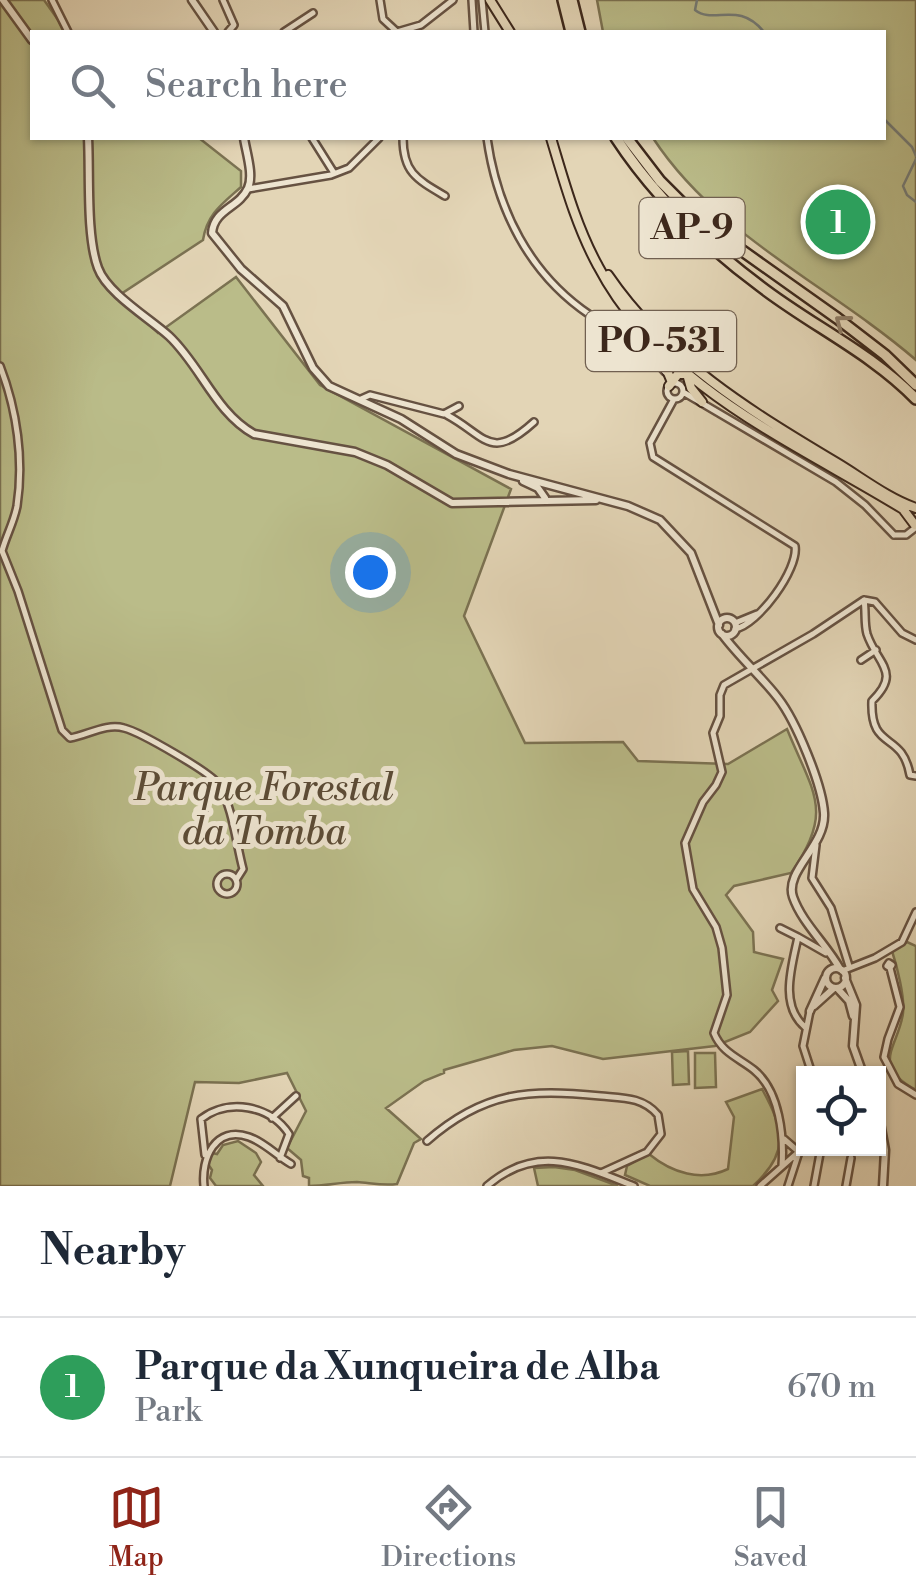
<!DOCTYPE html>
<html lang="en">
<head>
<meta charset="utf-8">
<style>
  body { margin:0; font-family:"Libre Bodoni",serif; background:#f6f6f7; color:#1f2937 }
  .controls { position:absolute; right:30px; bottom:30px; display:grid; overflow:hidden; border-radius:0px; box-shadow:0 2px 8px #0004 }
  .controls button { width:90px; height:90px; display:grid; place-items:center; padding:0; border:0; border-bottom:2px solid #e0e1e3; background:#fff; color:#1f2937; font:50px sans-serif }
  .you { position:absolute; left:370px; top:572px; width:35px; height:35px; margin:-25px; border:8px solid #fff; border-radius:50%; background:#1a73e8; box-shadow:0 0 0 15px #1a73e833 }
  .badge { display:grid; place-items:center; width:65px; height:65px; border-radius:50%; background:#8f2418; color:#fff; font-size:32px; font-weight:700 }
  .pin { position:absolute; translate:-50% -50%; border:5px solid #fff; box-shadow:0 2px 10px #0006 }
  .list { margin:0; padding:0; list-style:none }
  h2 { display:flex; justify-content:space-between; align-items:center; height:130px; margin:0; padding:0 40px; font-size:42px }
  h2 small { font-size:32px; font-weight:400; color:#747a83 }
  .list li { display:grid; grid-template-columns:65px 1fr auto; gap:30px; align-items:center; box-sizing:border-box; height:140px; padding:0 40px; border-top:2px solid #e0e1e3 }
  .list b { display:block; font-size:38px; white-space:nowrap }
  .list p { margin:0; font-size:32px; white-space:nowrap; color:#747a83 }
  .list em { font-size:32px; font-style:normal; color:#747a83 }
  .icon { flex:none; width:55px; height:55px; fill:none; stroke:currentColor; stroke-width:2; stroke-linecap:round; stroke-linejoin:round }
  .map { position:relative; flex:none; width:916px; height:1186px; overflow:hidden }
  .search { position:absolute; background:#fff; box-shadow:0 2px 8px #0004; left:30px; right:30px; top:30px; height:110px; display:flex; align-items:center; gap:25px; box-sizing:border-box; padding:0 35px; border-radius:0px; color:#747a83; font-size:38px }
  .sheet { height:270px; background:#fff }
  nav { display:flex; justify-content:space-around; align-items:center; box-sizing:border-box; height:140px; border-top:2px solid #e0e1e3; background:#fff; font-size:28px; color:#747a83 }
  nav a { display:grid; justify-items:center; gap:5px }
  nav .on { color:#8f2418 }
  .map>svg:first-child { display:block }
  .green { fill:#babc89; stroke:#7b7252; stroke-width:2.5 }
  .lines { fill:none; stroke-linecap:round; stroke-linejoin:round }
  .stream { stroke:#747d7a; stroke-width:2.5 }
  .minor-casing { stroke:#665242; stroke-width:10 }
  .tertiary-casing { stroke:#665242; stroke-width:11 }
  .primary-casing { stroke:#3c271b; stroke-width:12 }
  .motorway-casing { stroke:#3c271b; stroke-width:14 }
  .minor { stroke:#ede4d0; stroke-width:5 }
  .tertiary { stroke:#ede4d0; stroke-width:6 }
  .primary { stroke:#e3d5b6; stroke-width:8 }
  .motorway { stroke:#e3d5b6; stroke-width:9 }
  .oneway { stroke:#907e68 }
  .labels { text-anchor:middle; dominant-baseline:central; stroke-width:10; stroke-linejoin:round; paint-order:stroke }
  .shield { fill:#ede4d0; stroke:#716051; stroke-width:2.5 }
  .shield-label { font-size:35px; font-weight:bold; fill:#3c271b }
  .park-label { font-size:38px; font-style:italic; fill:#5c4c36; stroke:#ede4d0 }
</style>
</head>
<body>
<div class="map">
<svg width="916" height="1186" viewBox="0 0 916 1186">
  <rect width="100%" height="100%" fill="#e3d5b6"/>
  <filter id="stains"><feTurbulence type="fractalNoise" baseFrequency=".002" numOctaves="4"/><feColorMatrix values="0 0 0 0 .2 0 0 0 0 .09 0 0 0 0 .02 0 0 0 .5 -.17"/></filter>
  <radialGradient id="worn" r=".72"><stop offset=".6" stop-color="#630" stop-opacity="0"/><stop offset="1" stop-color="#630" stop-opacity=".3"/></radialGradient>
  <path class="green" d="M0 0H44L66 31 76 32H32V138H199L241 171V187C222 204 207 214 203 240L118 296 158 333 236 277 320 385 511 489 464 616 525 743 623 742 638 761 728 764 787 729C813 793 835 811 791 873L734 886 726 895 753 932 754 952 783 959 772 990 778 1001 750 1032 715 1046 603 1059 552 1046 514 1050 444 1070V1073L424 1081 386 1108 421 1139 414 1143 397 1184C383 1186 371 1183 357 1182 340 1182 326 1186 309 1186V1178L303 1176 301 1160 287 1148 306 1111 287 1073 239 1083 195 1082 170 1186H0Z
    M597 0H916V360C829 285 717 236 653 138H884V32H603Z
    M907 942 916 946V1090C869 1065 899 1046 903 1013 905 998 897 966 892 951Z
    M688 1051 689 1084 673 1085 672 1052Z
    M695 1053H715L716 1087 695 1088Z
    M762 1089C785 1131 789 1153 753 1186H650L625 1175 627 1166 649 1154C672 1173 701 1182 728 1169L734 1117 726 1102Z
    M238 1141 256 1153 261 1162 254 1175 263 1186H216L210 1178 212 1170 208 1164 212 1153 217 1154 223 1145Z
    M554 1167 575 1170 618 1186H538L534 1168Z"/>
  <g class="lines">
    <path class="stream" d="M697 0 695 10C714 25 738 0 764 32
      M884 119 912 147 916 156
      M916 159 903 186 907 195 916 202"/>
    <defs>
      <path id="minor" d="M52 0 68 32
        M223 0 234 25 228 32
        M380 0 383 19 397 32
        M472 0 474 32
        M482 0 485 32
        M284 32 313 13
        M397 32 421 25 453 0
        M312 138 334 173
        M403 138C403 172 416 179 445 196
        M487 138C497 209 529 274 590 315 616 333 645 347 665 372
        M248 189 331 175 349 168 379 138
        M0 366C17 410 24 460 17 506 14 522 6 536 2 551L18 591 62 730 70 738C88 735 106 723 124 728 140 732 212 773 219 785 233 808 236 843 243 869L236 880
        M667 391a8 8 0 1 1 16 0a8 8 0 1 1-16 0Z
        M683 392 836 482 865 505 894 535
        M361 399 370 395 444 414 459 406
        M674 399 650 443 653 457 795 546C799 569 758 625 735 629
        M447 415C486 436 490 462 534 422
        M894 535H906L915 528
        M864 600C866 612 864 623 867 634 877 664 902 672 872 701 870 752 902 730 910 775L916 776
        M864 600 875 602 902 633 916 640
        M735 623 757 614
        M861 660 876 650
        M816 845 812 878 831 908 849 966
        M217 884a10 10 0 1 1 20 0a10 10 0 1 1-20 0Z
        M780 928 798 937
        M889 963 892 965 890 968 887 966Z
        M890 968 900 1007 888 1039 884 1057 898 1084 916 1095
        M842 971 875 958 902 942 916 912
        M810 1011 803 1046 812 1074
        M805 1027C779 1005 792 966 798 937L826 953
        M272 1118 296 1096
        M784 1139 799 1152 788 1186
        M427 1141C484 1091 528 1089 601 1096 623 1098 643 1097 658 1115L661 1134 647 1152 601 1173
        M205 1155 201 1119C228 1098 270 1105 289 1134L280 1158
        M782 1166C784 1137 780 1091 754 1070 739 1058 722 1053 714 1033L727 995 722 948 716 927 693 889 685 843 703 802 716 785 722 772 713 733 720 716V695L724 685 813 634 864 600
        M204 1186C201 1159 215 1125 249 1137 264 1142 277 1156 291 1164
        M487 1186C537 1143 580 1165 634 1186
        M760 1186 804 1147
        M814 1186 821 1148
        M846 1186 851 1158"/>
      <path id="tertiary" d="M3 0 32 40
        M192 0 214 32
        M88 138C90 173 86 236 98 268 107 293 149 318 169 336 201 366 215 412 254 434L355 452 387 465 452 503 596 500
        M244 138C246 152 254 175 248 188 239 208 214 209 212 233L241 269 283 306 313 368 329 386 401 419 456 454 509 474 628 506 660 520 691 553 719 625
        M523 481 538 488 545 498
        M718 627a9 9 0 1 1 18 0a9 9 0 1 1-18 0Z
        M722 634C739 657 761 676 778 698 796 721 822 784 824 813 826 846 784 871 793 897 802 923 827 945 840 969
        M826 978a10 10 0 1 1 20 0a10 10 0 1 1-20 0Z
        M845 978 856 1005 853 1046 863 1074
        M838 989 849 1001 853 1016
        M814 1006 834 988
        M810 1011 825 978
        M878 1112 885 1150 883 1186"/>
      <path id="primary" d="M490 0 510 32
        M551 138C564 181 576 226 598 266 661 387 792 441 903 509L915 525
        M608 275C666 360 750 411 837 463 862 478 889 499 916 508
        M661 356 671 380
        M687 374 691 388 702 402
        M669 386 678 374H687"/>
      <path id="motorway" d="M563 0 571 32
        M572 0 580 32
        M616 138C654 196 705 245 760 286 812 326 870 352 916 399
        M627 138 660 181 699 220 837 318 885 355 916 385"/>
    </defs>
    <use href="#minor" class="minor-casing"/>
    <use href="#tertiary" class="tertiary-casing"/>
    <use href="#primary" class="primary-casing"/>
    <use href="#motorway" class="motorway-casing"/>
    <use href="#minor" class="minor"/>
    <use href="#tertiary" class="tertiary"/>
    <use href="#primary" class="primary"/>
    <use href="#motorway" class="motorway"/>
  </g>
  <defs><path id="oneway-chevron" d="M-2-3.5L2.5 0L-2 3.5" fill="none" stroke-width="1.6" stroke-linecap="round" stroke-linejoin="round" transform="scale(2.5)"/></defs>
  <use class="oneway" href="#oneway-chevron" transform="translate(842 322) rotate(-143)"/>
  <g class="labels">
    <g class="shield">
      <rect x="639.5" y="198" width="105" height="60" rx="8"/>
      <rect x="586" y="311" width="150" height="60" rx="8"/>
    </g>
    <g class="shield-label">
      <text x="692" y="228">AP-9</text>
      <text x="661" y="341">PO-531</text>
    </g>
    <g class="park-label">
      <text x="264" y="788">Parque Forestal<tspan x="264" dy="44">da Tomba</tspan></text>
    </g>
  </g>
  <rect width="100%" height="100%" filter="url(#stains)"/>
  <rect width="100%" height="100%" fill="url(#worn)"/>
</svg>
<div class="controls">
<button><svg class="icon" aria-label="locate" viewBox="0 0 24 24"><circle cx="12" cy="12" r="6"/><path d="M12 2v4M12 18v4M2 12h4M18 12h4"/></svg></button>
</div>
<div class="you"></div>
<div class="pin badge" style="left:838px;top:222px;background:#2e9e5b">1</div>
<div class="search"><svg class="icon" aria-label="search" viewBox="0 0 24 24"><circle cx="10" cy="10" r="6"/><path d="M15 15l6 6"/></svg>Search here</div>
</div>
<section class="sheet">
<h2>Nearby<small></small></h2>
<ul class="list">
<li><span class="badge" style="background:#2e9e5b">1</span><div><b>Parque da Xunqueira de Alba</b><p>Park</p></div><em>670 m</em></li>
</ul>
</section>
<nav>
<a class="on"><svg class="icon" aria-label="map" viewBox="0 0 24 24"><path d="M3 6l6-2 6 2 6-2v14l-6 2-6-2-6 2zM9 4v14M15 6v14"/></svg>Map</a>
<a><svg class="icon" aria-label="directions" viewBox="0 0 24 24"><path d="M12 3l9 9-9 9-9-9zM9 14v-3h6M13 9l2 2-2 2"/></svg>Directions</a>
<a><svg class="icon" aria-label="saved" viewBox="0 0 24 24"><path d="M7 4h10v16l-5-4-5 4z"/></svg>Saved</a>
</nav>
</body>
</html>
